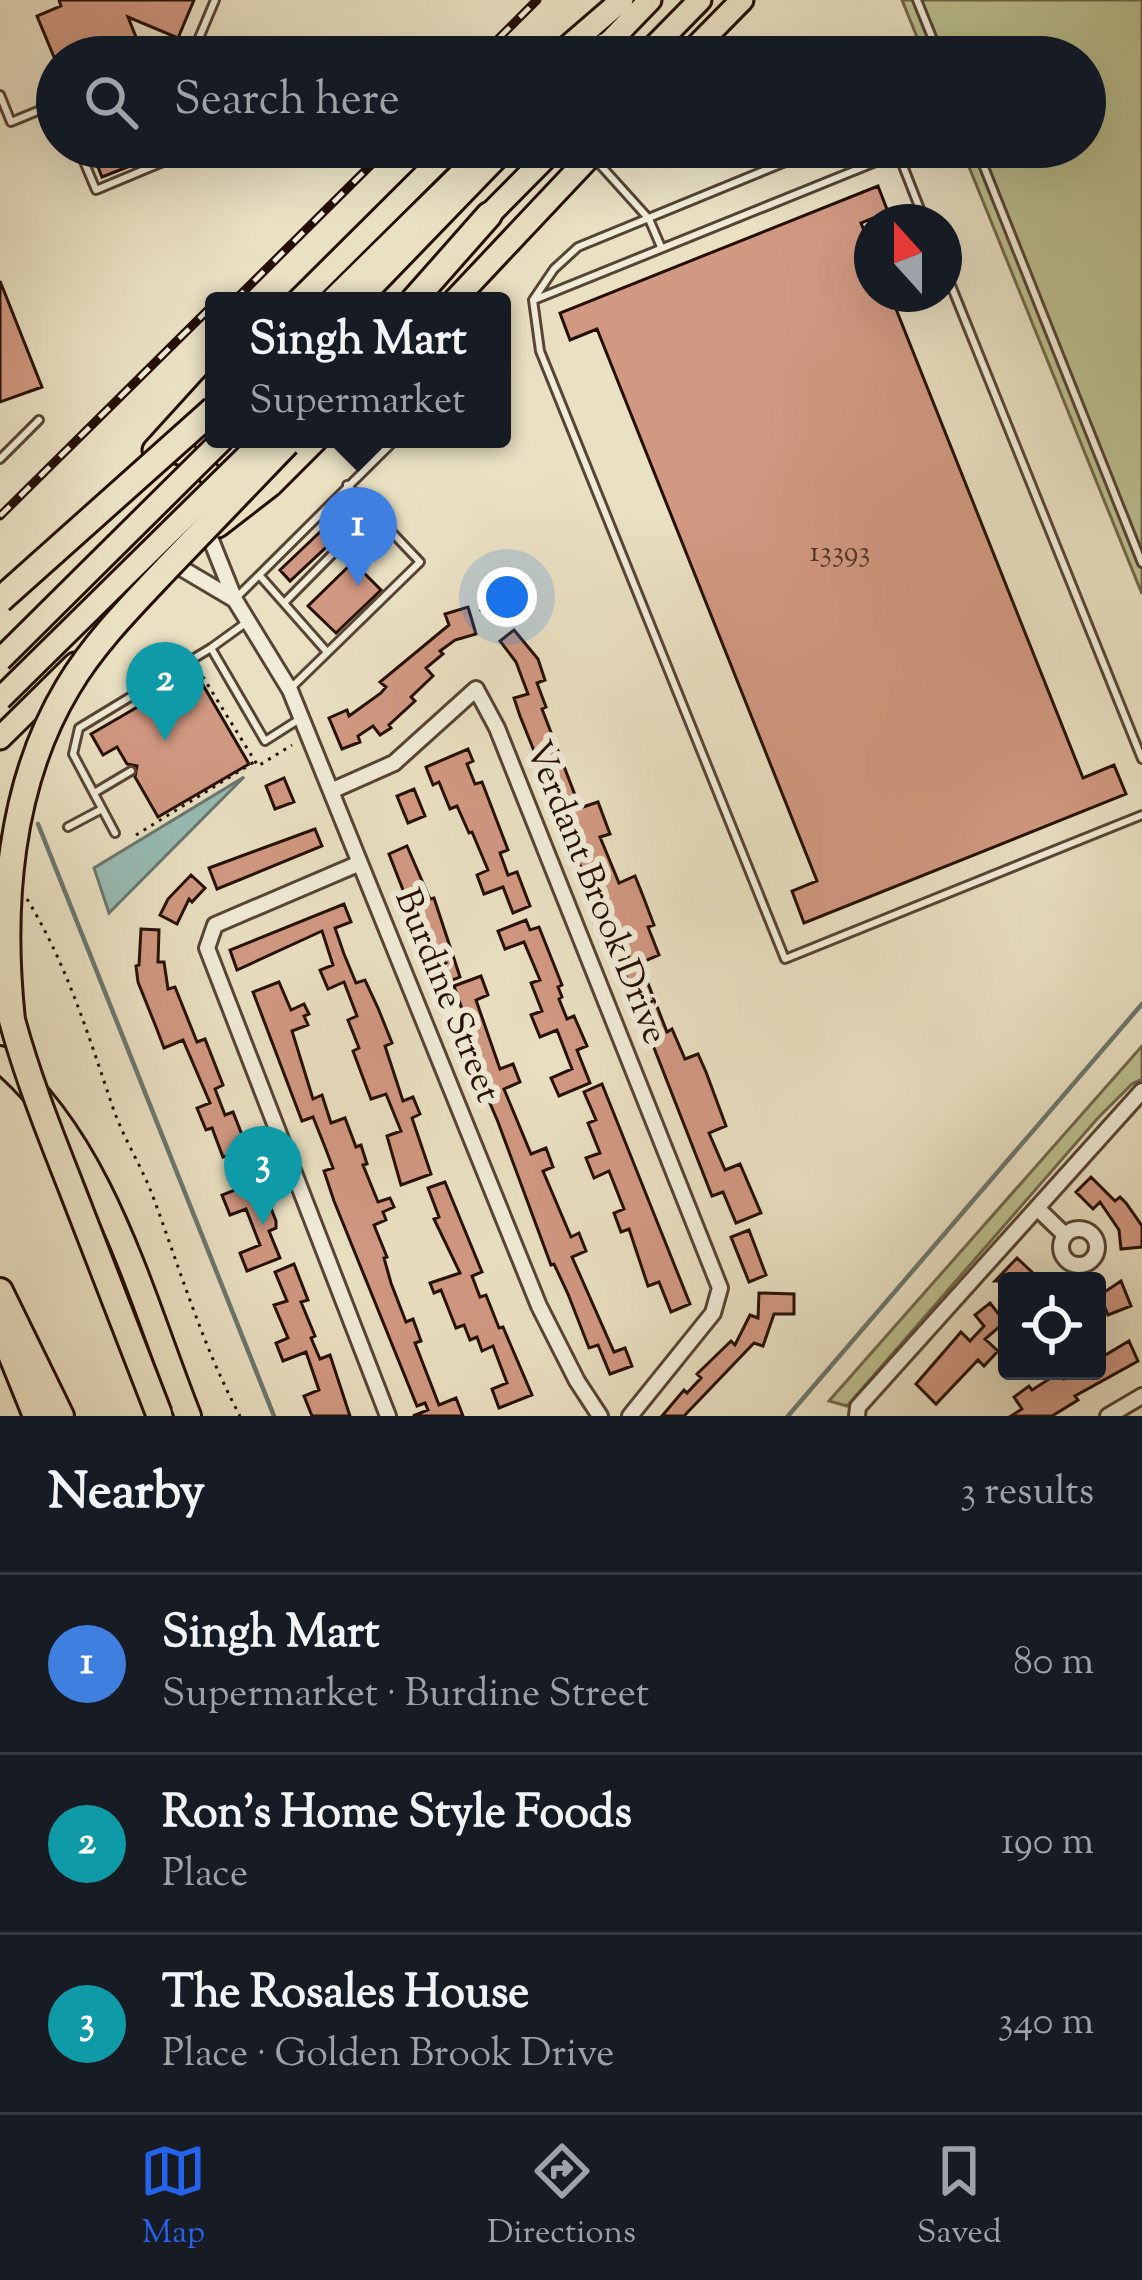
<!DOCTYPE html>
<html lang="en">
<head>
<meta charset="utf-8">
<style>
  body { margin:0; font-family:"Sorts Mill Goudy",serif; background:#242831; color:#f1f3f6 }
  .controls { position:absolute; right:36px; bottom:36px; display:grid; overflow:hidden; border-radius:12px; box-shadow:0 12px 48px #0002 }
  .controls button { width:108px; height:108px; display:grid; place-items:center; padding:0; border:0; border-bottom:3px solid #363941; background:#171b24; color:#f1f3f6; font:60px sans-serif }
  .compass { position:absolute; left:854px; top:204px; width:108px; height:108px; border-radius:50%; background:#171b24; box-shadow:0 12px 48px #0002; rotate:339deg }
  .you { position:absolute; left:507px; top:597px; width:42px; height:42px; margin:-30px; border:9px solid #fff; border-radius:50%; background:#1a73e8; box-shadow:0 0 0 18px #1a73e833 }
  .badge { display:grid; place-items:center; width:78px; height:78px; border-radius:50%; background:#2563eb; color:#fff; font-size:39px; font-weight:700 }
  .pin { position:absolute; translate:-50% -99px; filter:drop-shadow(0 3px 6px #0008) }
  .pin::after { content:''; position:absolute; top:63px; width:42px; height:36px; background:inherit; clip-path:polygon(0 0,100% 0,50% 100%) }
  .popup { position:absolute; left:205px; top:292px; width:306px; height:156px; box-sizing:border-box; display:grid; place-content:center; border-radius:12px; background:#171b24; filter:drop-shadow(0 3px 9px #0005); font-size:39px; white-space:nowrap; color:#9ea1a6 }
  .popup b { font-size:45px; color:#f1f3f6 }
  .popup::after { content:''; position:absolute; left:50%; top:100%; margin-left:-24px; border:24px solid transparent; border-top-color:#171b24 }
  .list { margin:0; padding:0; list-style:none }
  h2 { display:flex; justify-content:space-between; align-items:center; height:156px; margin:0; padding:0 48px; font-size:51px }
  h2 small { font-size:39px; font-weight:400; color:#9ea1a6 }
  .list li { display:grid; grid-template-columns:78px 1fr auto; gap:36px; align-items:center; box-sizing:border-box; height:180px; padding:0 48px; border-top:3px solid #363941 }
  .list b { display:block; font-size:45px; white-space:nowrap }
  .list p { margin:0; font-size:39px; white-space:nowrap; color:#9ea1a6 }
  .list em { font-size:39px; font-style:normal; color:#9ea1a6 }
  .icon { flex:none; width:66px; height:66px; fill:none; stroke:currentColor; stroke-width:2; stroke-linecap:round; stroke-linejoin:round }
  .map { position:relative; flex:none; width:1142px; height:1416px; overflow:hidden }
  .search { position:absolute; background:#171b24; box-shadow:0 12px 48px #0002; left:36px; right:36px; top:36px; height:132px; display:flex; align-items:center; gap:30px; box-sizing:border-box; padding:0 42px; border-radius:66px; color:#9ea1a6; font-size:45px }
  .sheet { height:696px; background:#171b24 }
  nav { display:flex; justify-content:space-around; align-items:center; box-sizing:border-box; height:168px; border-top:3px solid #363941; background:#171b24; font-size:33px; color:#9ea1a6 }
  nav a { display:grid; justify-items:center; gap:6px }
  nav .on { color:#2563eb }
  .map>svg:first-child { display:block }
  .green { fill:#bcc190; stroke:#70684a; stroke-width:3 }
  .water { fill:#98bdb6; stroke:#6a776f; stroke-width:3 }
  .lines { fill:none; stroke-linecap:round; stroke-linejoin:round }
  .stream { stroke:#6a776f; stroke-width:4.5 }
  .building { fill:#d29982; stroke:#250f05; stroke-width:3 }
  .service-casing { stroke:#564434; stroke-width:12 }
  .minor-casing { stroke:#564434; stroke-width:20 }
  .trunk-casing { stroke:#250f05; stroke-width:27 }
  .motorway-casing { stroke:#250f05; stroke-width:30 }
  .path { stroke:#250f05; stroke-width:3; stroke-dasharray:3 6; stroke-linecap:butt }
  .service { stroke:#f1ecd8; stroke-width:6 }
  .minor { stroke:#f1ecd8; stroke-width:14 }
  .trunk { stroke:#eae1c3; stroke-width:21 }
  .motorway { stroke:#eae1c3; stroke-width:24 }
  .rail-casing { stroke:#250f05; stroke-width:9 }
  .rail { stroke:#f1ecd8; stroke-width:4.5; stroke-dasharray:14; stroke-linecap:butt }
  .trunk-bridge-casing { stroke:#250f05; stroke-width:27; stroke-linecap:butt }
  .motorway-bridge-casing { stroke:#250f05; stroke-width:30; stroke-linecap:butt }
  .trunk-bridge { stroke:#eae1c3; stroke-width:21 }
  .motorway-bridge { stroke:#eae1c3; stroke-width:24 }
  .labels { text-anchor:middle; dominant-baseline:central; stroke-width:12; stroke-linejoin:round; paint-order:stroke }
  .number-label { font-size:30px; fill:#503224 }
  .street-label { font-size:36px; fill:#250f05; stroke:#f1ecd8 }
</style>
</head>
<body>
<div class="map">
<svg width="1142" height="1416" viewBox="0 0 1142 1416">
  <rect width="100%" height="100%" fill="#eae1c3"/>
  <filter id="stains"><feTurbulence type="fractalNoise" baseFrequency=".00167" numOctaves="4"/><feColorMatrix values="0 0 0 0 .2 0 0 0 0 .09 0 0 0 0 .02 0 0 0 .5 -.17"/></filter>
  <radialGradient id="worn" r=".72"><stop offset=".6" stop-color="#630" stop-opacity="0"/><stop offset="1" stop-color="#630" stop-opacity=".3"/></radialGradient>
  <path class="green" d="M902 0H1142V594L961 147H1085V57H925Z
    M1142 1046V1079L1132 1084 1097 1119 847 1406 829 1401Z"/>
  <path class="water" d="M244 777 109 913 94 868Z"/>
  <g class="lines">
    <path class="stream" d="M38 824 274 1416
      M788 1416 1142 1004"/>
  </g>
  <path class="building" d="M59 0H194L178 38 128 17 144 57H54L37 16 61 6Z
    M90 147H176V148L102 177Z
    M878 186 888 212 861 223 872 250V294H890L1083 778 1114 765 1126 794 804 923 792 891 817 881 597 329 570 340 560 313Z
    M0 281 42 387 0 402Z
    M341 512 352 523 290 581 280 570Z
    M353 562 381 590 336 633 308 606Z
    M488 591 511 599 504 618 481 610Z
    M468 607 476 634 455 640 440 651 443 654 426 668 433 676 411 697 415 701 389 725 391 728 380 735 373 726 358 736 360 742 342 749 329 718 347 710 349 716 381 693 386 687 380 682 449 625 445 614Z
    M514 630 538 659 545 680 537 683 546 707 542 709 580 808 598 802 610 834 600 837 619 883 635 876 643 896 654 925 648 927 659 955 640 963 667 1032 672 1029 685 1059 698 1054 706 1072 726 1126 709 1133 725 1170 740 1164 761 1213 736 1223 723 1192 712 1196 620 961 629 958 625 948 609 910 604 912 593 883 588 885 520 716 514 698 528 694 516 662 500 641Z
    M196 673 249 764 158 817 135 777 137 766 127 764 117 747 103 755 91 734Z
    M468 749 473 761 467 764 475 784 482 782 508 850 500 853 508 875 517 872 530 906 513 913 503 887 484 894 477 875 488 870 472 832 469 833 457 806 450 809 439 782 433 785 426 767Z
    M284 778 294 802 275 809 266 786Z
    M414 789 425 816 408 823 397 796Z
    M315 829 322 846 217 889 209 868Z
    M407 846 430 899 434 898 460 977 440 985 389 854Z
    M191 875 205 888 192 902 189 899 177 924 160 915 168 899Z
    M344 904 351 922 335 928 344 954 356 983 365 980 378 1008 392 1043 385 1046 403 1101 413 1097 420 1114 412 1118 431 1174 401 1185 387 1136 401 1131 386 1094 371 1099 353 1051 359 1048 348 1020 357 1016 344 982 328 989 320 970 333 965 322 931 237 970 230 950Z
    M526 920 530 930 539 927 562 985 558 987 562 997 559 999 567 1019 574 1016 587 1046 577 1050 590 1083 559 1096 551 1078 572 1069 557 1030 540 1037 531 1015 542 1011 531 983 540 980 524 942 505 949 498 931Z
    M141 929 159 930 158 962H164L168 989 175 987 197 1042 205 1039 223 1085 215 1089 225 1115 233 1112 276 1221V1228L269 1231 280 1258 247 1271 240 1253 260 1245 246 1209 230 1215 222 1195 243 1187 229 1155 223 1157 212 1128 206 1130 197 1108 210 1103 183 1040 164 1048 156 1027 138 982 136 966 139 965Z
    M481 976 488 995 476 1000 500 1069 513 1064 520 1082 504 1089 531 1154 546 1148 553 1167 543 1171 571 1237 579 1233 586 1251 572 1257 614 1352 625 1348 632 1366 610 1374 598 1345 589 1348 568 1294 554 1264 551 1265 498 1122 454 1019 464 1015 454 986Z
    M279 982 291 1010 304 1004 309 1014 304 1016 308 1025 292 1031 313 1099 322 1095 331 1123 345 1118 356 1147 361 1145 367 1164 363 1165 378 1202 390 1198 394 1207 383 1212 386 1220 374 1225 387 1257 384 1258 391 1283 406 1322 413 1319 421 1341 415 1343 439 1405 456 1398 463 1416H413L428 1410 425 1403 417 1406 334 1201 324 1171 333 1168 325 1147 313 1117 302 1121 253 992Z
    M602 1084 690 1304 671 1312 659 1282 648 1286 629 1229 621 1232 614 1213 624 1209 609 1171 594 1178 586 1158 600 1153 588 1123 596 1120 584 1092Z
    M1091 1177 1115 1201 1120 1197 1126 1203 1142 1226V1247L1121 1249 1119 1230 1100 1202 1093 1209 1076 1192Z
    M445 1182 482 1272 472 1276 480 1297 486 1295 499 1328 503 1327 532 1395 499 1408 492 1389 507 1383 493 1346 482 1351 477 1337 470 1340 464 1325 456 1328 441 1290 434 1293 430 1283 460 1273 434 1219 439 1217 428 1188Z
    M749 1230 766 1275 749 1282 731 1237Z
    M1017 1258 1034 1274 1028 1281H995Z
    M294 1264 308 1300 301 1302 315 1336 311 1338 320 1359 330 1355 350 1416H312L304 1396 319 1390 306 1352 283 1361 276 1343 288 1338 274 1305 287 1301 275 1272Z
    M1121 1281 1131 1306 1108 1315 1100 1295Z
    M759 1293 794 1294V1314H774L763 1346 754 1343 684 1416H662L684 1390 687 1393 701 1378 697 1374 731 1341 735 1345 750 1315 758 1318Z
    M990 1303 1005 1322 985 1339 998 1351 984 1366 978 1360 936 1404 916 1384 961 1332 970 1341 984 1326 975 1315Z
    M1129 1341 1138 1361 1075 1396 1078 1400 1052 1416H1011L1022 1409 1014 1397 1029 1386 1032 1390 1060 1372 1064 1379 1078 1371H1097V1360Z"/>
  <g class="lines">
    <defs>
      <path id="service" d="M917 0 940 57
        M191 57 215 0
        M0 95 11 122 57 103
        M78 147 96 190 199 147
        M822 147 578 247 554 269 533 300 540 351 785 959 1142 815
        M889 147 898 153 925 222
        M976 147 1142 563
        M594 158 649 219 661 247
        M944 268 1142 759
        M534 300 898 153
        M0 459 39 420
        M260 576 327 652
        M237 597 396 439
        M284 603 373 513
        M211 648 265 741 298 720
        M292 687 420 562 347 485
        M94 793 131 771
        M68 827 102 809
        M115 833 73 754 79 728 211 648 247 622"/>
      <path id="minor" d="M209 535 235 600 290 690 539 1306 577 1381 600 1416
        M176 565 235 600
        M331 791 394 763 476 689 497 728 720 1288 713 1313 630 1416
        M360 863 215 925 207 948 388 1416
        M1038 1209 1065 1235
        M1061 1247a18 18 0 1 1 36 0a18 18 0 1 1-36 0Z
        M857 1416 858 1407 1142 1091
        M1108 1416 1142 1396"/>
      <path id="trunk" d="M596 56 650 0
        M556 57 622 0
        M644 57 700 0
        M686 57 742 0
        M480 224 556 147
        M298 301 453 147
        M358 301 507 147
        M454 301 599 147
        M154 450 214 384
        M157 453C185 444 212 471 224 496
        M218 526 271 485 317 439
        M0 738 75 664"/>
      <path id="motorway" d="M580 57 605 46
        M333 301 490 147
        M413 301 489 215
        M0 1059C102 1143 140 1295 188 1416
        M0 1291 61 1416
        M0 1327 36 1416"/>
    </defs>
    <use href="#service" class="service-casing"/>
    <use href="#minor" class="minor-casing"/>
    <use href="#trunk" class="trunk-casing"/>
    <use href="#motorway" class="motorway-casing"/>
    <path class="path" d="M198 669 258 766 292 745
      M136 835 254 762
      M27 899C66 963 87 1031 111 1102 121 1134 140 1163 152 1194 180 1269 202 1345 240 1416"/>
    <use href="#service" class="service"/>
    <use href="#minor" class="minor"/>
    <use href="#trunk" class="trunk"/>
    <use href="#motorway" class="motorway"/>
    <defs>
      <path id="rail" d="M480 57 537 0
        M234 301 389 147
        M0 516 214 304"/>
    </defs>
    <use href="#rail" class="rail-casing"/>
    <use href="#rail" class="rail"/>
    <defs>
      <path id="trunk-bridge" d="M0 660 223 439
        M0 699 264 439"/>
      <path id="motorway-bridge" d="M0 600 214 409
        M159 1414C130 1340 101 1266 73 1192 51 1136 28 1079 12 1020 0 908 9 785 68 687 94 643 132 605 167 568 207 526 247 485 287 443"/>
    </defs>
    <use href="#trunk-bridge" class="trunk-bridge-casing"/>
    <use href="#motorway-bridge" class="motorway-bridge-casing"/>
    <use href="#trunk-bridge" class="trunk-bridge"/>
    <use href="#motorway-bridge" class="motorway-bridge"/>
  </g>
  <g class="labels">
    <g class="number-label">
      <text x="840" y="553">13393</text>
    </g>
    <g class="street-label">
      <text transform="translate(595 893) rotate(68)">Verdant Brook Drive</text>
      <text transform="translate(446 996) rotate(68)">Burdine Street</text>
    </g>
  </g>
  <rect width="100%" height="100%" filter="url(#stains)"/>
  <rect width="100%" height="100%" fill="url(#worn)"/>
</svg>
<div class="controls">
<button><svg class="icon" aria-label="locate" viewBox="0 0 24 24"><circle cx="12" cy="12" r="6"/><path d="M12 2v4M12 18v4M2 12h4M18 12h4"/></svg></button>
</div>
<svg class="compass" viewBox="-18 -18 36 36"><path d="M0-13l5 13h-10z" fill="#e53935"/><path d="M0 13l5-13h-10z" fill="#9ea1a6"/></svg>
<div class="you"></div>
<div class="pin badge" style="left:358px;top:586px;background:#3f7fe0">1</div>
<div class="popup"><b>Singh Mart</b>Supermarket</div>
<div class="pin badge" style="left:165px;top:741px;background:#0f9aa8">2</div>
<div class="pin badge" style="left:263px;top:1225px;background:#0f9aa8">3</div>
<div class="search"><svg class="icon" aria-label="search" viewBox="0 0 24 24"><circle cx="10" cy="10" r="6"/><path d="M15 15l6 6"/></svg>Search here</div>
</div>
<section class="sheet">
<h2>Nearby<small>3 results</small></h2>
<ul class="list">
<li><span class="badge" style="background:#3f7fe0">1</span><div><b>Singh Mart</b><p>Supermarket · Burdine Street</p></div><em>80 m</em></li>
<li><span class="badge" style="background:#0f9aa8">2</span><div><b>Ron's Home Style Foods</b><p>Place</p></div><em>190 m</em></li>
<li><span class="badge" style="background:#0f9aa8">3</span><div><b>The Rosales House</b><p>Place · Golden Brook Drive</p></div><em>340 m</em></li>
</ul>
</section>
<nav>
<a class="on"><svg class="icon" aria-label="map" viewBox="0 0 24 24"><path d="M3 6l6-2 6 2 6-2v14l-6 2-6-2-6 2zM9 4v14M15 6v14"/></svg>Map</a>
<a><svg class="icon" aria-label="directions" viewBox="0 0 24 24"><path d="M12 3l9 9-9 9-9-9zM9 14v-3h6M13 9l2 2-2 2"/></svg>Directions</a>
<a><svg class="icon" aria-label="saved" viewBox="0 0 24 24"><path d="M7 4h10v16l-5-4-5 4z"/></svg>Saved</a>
</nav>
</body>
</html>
